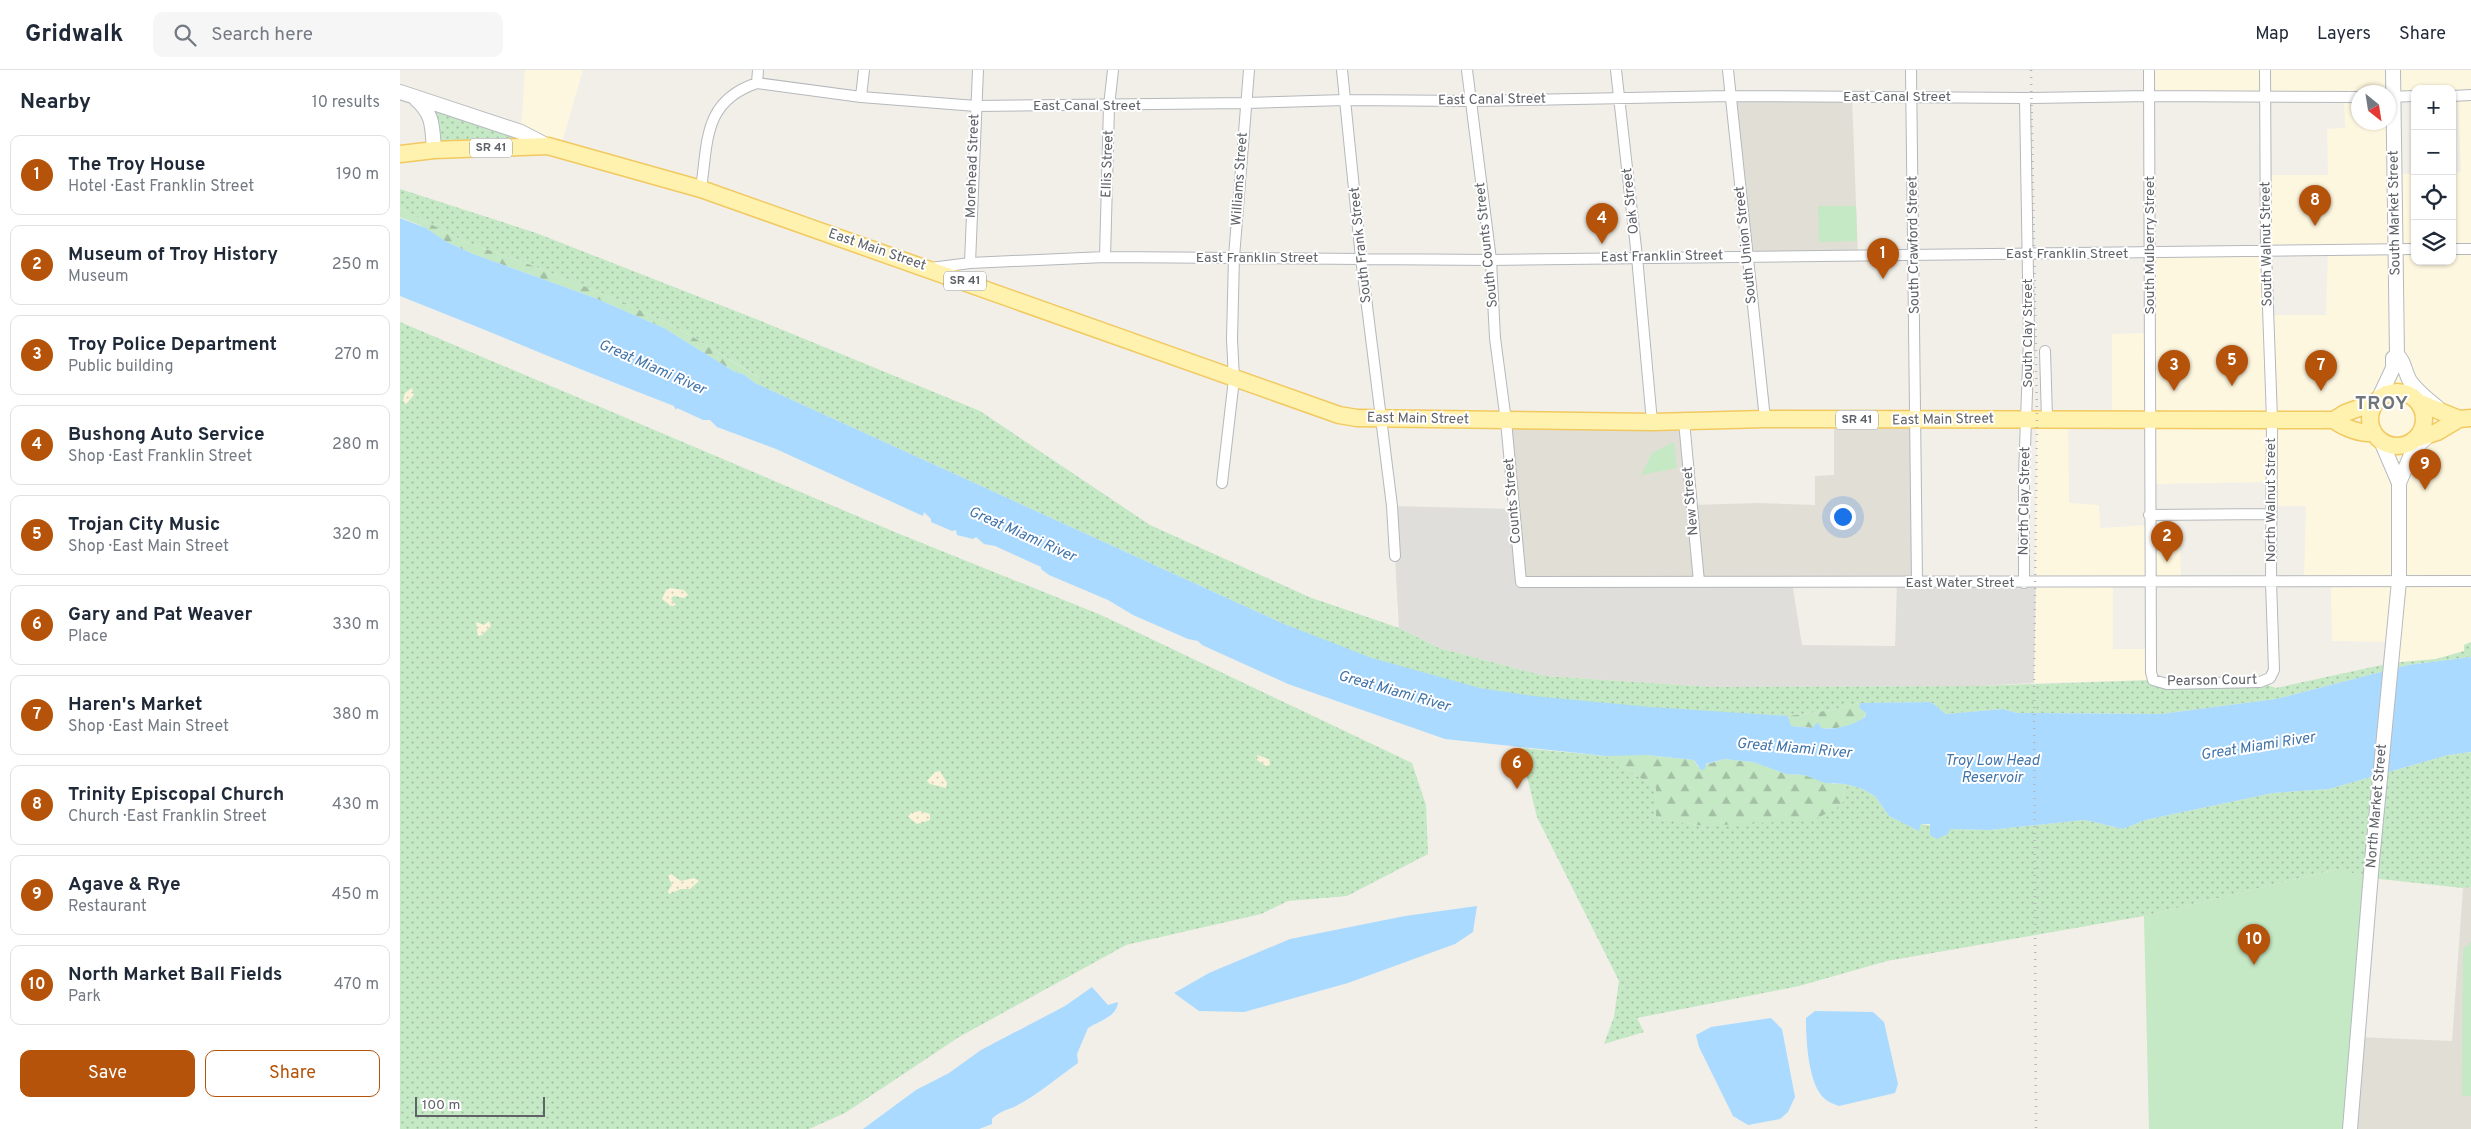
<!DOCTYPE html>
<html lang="en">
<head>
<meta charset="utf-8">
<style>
  body { margin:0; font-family:Overpass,sans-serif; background:#f6f6f7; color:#1f2937 }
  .controls { position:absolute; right:15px; top:15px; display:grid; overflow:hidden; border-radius:10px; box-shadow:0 1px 4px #0004 }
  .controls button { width:45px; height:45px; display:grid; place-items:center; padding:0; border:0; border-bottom:1px solid #e0e1e3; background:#fff; color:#1f2937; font:25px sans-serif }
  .compass { position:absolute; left:1951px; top:15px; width:45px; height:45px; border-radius:50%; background:#fff; box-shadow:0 1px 4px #0004; rotate:150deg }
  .scale { position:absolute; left:15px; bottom:12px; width:130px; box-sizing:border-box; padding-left:5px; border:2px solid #5f6368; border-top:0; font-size:14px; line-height:18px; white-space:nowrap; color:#5f6368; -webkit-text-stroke:4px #fff; paint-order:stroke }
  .you { position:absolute; left:1442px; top:446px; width:18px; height:18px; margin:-12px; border:4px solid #fff; border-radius:50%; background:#1a73e8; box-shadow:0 0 0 8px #1a73e833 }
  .badge { display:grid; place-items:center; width:32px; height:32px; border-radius:50%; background:#b45309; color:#fff; font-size:16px; font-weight:700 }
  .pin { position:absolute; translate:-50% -41px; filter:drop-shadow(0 1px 2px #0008) }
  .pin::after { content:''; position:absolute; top:26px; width:18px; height:15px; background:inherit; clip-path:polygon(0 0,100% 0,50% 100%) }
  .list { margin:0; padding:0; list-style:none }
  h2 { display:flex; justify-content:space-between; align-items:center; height:65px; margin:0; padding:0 20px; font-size:21px }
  h2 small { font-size:16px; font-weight:400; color:#747a83 }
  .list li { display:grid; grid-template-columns:32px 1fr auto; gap:15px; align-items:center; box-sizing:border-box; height:80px; margin:0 10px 10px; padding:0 10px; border:1px solid #e0e1e3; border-radius:10px }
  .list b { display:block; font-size:19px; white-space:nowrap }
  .list p { margin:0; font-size:16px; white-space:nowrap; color:#747a83 }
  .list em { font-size:16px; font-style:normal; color:#747a83 }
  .actions { display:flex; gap:10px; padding:15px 20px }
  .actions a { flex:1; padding:11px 0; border:1px solid #b45309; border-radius:10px; text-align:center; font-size:18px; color:#b45309 }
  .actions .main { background:#b45309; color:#fff }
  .icon { flex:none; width:28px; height:28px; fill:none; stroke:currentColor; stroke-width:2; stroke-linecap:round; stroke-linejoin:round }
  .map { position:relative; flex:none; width:2071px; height:1059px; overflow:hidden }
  header { display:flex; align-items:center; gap:30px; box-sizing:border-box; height:70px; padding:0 25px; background:#fff; border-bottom:1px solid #e0e1e3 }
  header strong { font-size:24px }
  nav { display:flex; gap:28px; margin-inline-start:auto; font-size:18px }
  .search { width:350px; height:45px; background:#f6f6f7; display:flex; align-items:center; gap:12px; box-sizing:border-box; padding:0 18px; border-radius:10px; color:#747a83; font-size:19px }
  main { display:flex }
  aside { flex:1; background:#fff }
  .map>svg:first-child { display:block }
  .commercial { fill:#fef7e0; fill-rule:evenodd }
  .industrial { fill:#e0deda }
  .education { fill:#e1ded6 }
  .grass { fill:url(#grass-dots) }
  .forest { fill:url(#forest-firs) }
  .sand { fill:url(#sand-dots) }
  .park { fill:#c5e8c5 }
  .water { fill:#aadaff }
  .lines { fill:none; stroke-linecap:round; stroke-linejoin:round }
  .street-casing { stroke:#b5b8bc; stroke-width:12 }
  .secondary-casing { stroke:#b6babf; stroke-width:16 }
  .primary-casing { stroke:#f2c960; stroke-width:19 }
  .street { stroke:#fff; stroke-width:10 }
  .secondary { stroke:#fff; stroke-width:14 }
  .primary { stroke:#fff2af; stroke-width:16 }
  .rail { stroke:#b6b7b8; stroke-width:2.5; stroke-dasharray:1 6; stroke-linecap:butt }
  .labels { text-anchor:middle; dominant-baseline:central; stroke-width:4; stroke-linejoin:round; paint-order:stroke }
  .shield { fill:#fff; stroke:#8f9295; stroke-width:1 }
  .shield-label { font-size:12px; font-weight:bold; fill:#5f6368 }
  .street-label { font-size:14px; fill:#5f6368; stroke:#fff }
  .water-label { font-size:15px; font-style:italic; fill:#4174aa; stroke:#fff }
  .district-label { font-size:19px; font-weight:bold; letter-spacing:1px; fill:#70757a; stroke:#fff }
</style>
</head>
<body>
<header>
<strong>Gridwalk</strong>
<div class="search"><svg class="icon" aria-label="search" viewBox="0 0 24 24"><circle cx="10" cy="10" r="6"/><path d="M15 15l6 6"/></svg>Search here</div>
<nav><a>Map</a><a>Layers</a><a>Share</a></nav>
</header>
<main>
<aside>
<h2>Nearby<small>10 results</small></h2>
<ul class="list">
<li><span class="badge">1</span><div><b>The Troy House</b><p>Hotel · East Franklin Street</p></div><em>190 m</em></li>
<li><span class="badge">2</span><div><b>Museum of Troy History</b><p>Museum</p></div><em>250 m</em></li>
<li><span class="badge">3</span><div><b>Troy Police Department</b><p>Public building</p></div><em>270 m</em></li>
<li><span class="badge">4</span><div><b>Bushong Auto Service</b><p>Shop · East Franklin Street</p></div><em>280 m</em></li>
<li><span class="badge">5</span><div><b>Trojan City Music</b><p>Shop · East Main Street</p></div><em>320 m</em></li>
<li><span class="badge">6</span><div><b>Gary and Pat Weaver</b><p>Place</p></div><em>330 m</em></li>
<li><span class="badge">7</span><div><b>Haren's Market</b><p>Shop · East Main Street</p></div><em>380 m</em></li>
<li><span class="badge">8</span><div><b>Trinity Episcopal Church</b><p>Church · East Franklin Street</p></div><em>430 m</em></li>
<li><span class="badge">9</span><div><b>Agave &amp; Rye</b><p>Restaurant</p></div><em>450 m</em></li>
<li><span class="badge">10</span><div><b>North Market Ball Fields</b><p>Park</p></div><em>470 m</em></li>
</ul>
<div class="actions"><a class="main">Save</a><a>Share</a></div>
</aside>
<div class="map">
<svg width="2071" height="1059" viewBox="0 0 2071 1059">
  <defs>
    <pattern id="grass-dots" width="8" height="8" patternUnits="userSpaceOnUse" patternTransform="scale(1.25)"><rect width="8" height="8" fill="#c5e8c5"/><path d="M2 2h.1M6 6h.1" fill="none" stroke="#a3c0a4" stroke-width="1.8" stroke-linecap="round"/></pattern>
    <pattern id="forest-firs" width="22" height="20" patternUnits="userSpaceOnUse" patternTransform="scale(1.25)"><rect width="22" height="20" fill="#c5e8c5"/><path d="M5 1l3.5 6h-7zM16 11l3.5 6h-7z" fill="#a3c0a4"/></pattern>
    <pattern id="sand-dots" width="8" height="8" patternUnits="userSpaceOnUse" patternTransform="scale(1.25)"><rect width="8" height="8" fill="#fbf3d9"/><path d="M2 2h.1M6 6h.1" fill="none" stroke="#cec8b4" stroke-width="1.8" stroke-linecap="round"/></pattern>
  </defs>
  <rect width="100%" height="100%" fill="#f1efe8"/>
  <path class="commercial" d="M125 0H183L160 79 121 62Z
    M1749 0H2071V572L2064 575V581L2036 589 1991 593 1993 572 1932 571 1931 512H1904L1906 436H1871V412L1749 414V350L1712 349V264L1750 263 1751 184 1865 182 1866 105H1928L1927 59 1945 58 1944 27 1749 26ZM2015 19H2052V26H2058L2061 102 2052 103V191H2015V104H1994V27L2015 26ZM1958 22H1988V52H1958ZM1928 181 1926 245H1868L1866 182Z
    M1637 349H1668L1669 433 1699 435 1700 458 1749 455 1750 473 1780 472 1781 511 1713 512V579H1751L1753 610 1634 613Z"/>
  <path class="industrial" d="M992 436 1114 439 1392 512 1402 575 1495 576 1497 512 1636 513 1634 613 1579 616 1312 617 1145 606 1039 578 999 558Z"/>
  <path class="education" d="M1330 26 1452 27 1458 186 1348 185Z
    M1434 350 1516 351 1517 512H1121L1106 351H1284L1292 435 1359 433 1415 435V406L1434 405Z
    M2071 817V1059H1950L1958 967 2052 971 2063 818Z"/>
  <path class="grass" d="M34 33 148 76 34 80 32 52Z
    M0 119 136 163 361 251 580 341 750 455 909 527 999 558 1039 578 1145 606 1312 617 1579 616 1753 610 1860 612 1876 618 1991 593 2036 589 2064 581V575L2071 572V587L2008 595 1876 629 1761 644 1617 643 1603 639 1546 644 1531 632 1460 633 1432 640 1388 646 1360 645C1269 639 1169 636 1080 618 1012 604 948 581 884 554L355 313 360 308 283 261 219 230 128 194 63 171 0 138Z
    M0 252 497 463 701 545 1012 693 1026 735 1028 784 947 826 888 831 861 844 726 875 559 967 445 1043 409 1059H0Z
    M1120 678 1206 686 1256 718V748L1304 756 1442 735 1445 714 1460 718 1475 726 1489 746 1519 760 1521 754 1549 759 1590 760 1685 750 1723 759 1745 750 1873 723 1929 719 2048 685 2071 682V817L2063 818 1971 808 1937 799 1744 846 1487 891 1399 916 1237 948 1244 962 1204 974 1214 947 1219 911 1137 747Z"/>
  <path class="forest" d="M0 138 63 171 128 194 219 230 283 261 361 309 355 313 343 304 335 302 264 258 195 228 73 184 45 171 22 156 0 147Z
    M1460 633 1459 638 1466 643C1459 665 1408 657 1390 656L1388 646 1432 640Z
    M1212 685H1247L1294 690 1298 697 1324 689 1353 692 1386 704 1404 705 1433 714H1445L1442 735 1414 750 1304 756 1256 748V718L1206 686Z"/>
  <path class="sand" d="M12 318 14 325 6 334 3 331 5 323Z
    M270 518 284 520 288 525 284 528 273 526 271 529 276 535 271 536 262 529 266 520Z
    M89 551 91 556 82 565 78 566 76 552 84 555Z
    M857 685 869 689 870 695 866 696 857 690Z
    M540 701 547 713 546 718 530 714 527 711 535 702Z
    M520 741 530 744V750L517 754 508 747 511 743Z
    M271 804 281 811 294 808 299 811 290 819H281L269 824 268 821 272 815 268 806Z"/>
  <path class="park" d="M1418 136H1456L1457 171 1419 172Z
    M1274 372 1277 398 1241 405 1252 383Z
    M1938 799 1971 808 1950 1059H1749L1744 846Z
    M2071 872V1026H2062L2063 879Z"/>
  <path class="water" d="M0 148 26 158 45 171 73 184 195 228 264 258 335 302 343 304 355 313 884 554 972 588 1080 618 1133 626 1250 637 1388 646 1391 656 1412 658 1418 652 1421 658C1437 660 1451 656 1465 647L1466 643 1459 638 1460 633 1531 632 1546 644 1603 639 1617 643 1761 644 1876 629 2008 595 2071 587V682L2048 685 1929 719 1873 723 1745 750 1723 759 1685 750 1590 760 1550 759 1548 764 1537 769 1530 765V754H1521L1519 761 1489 746 1475 726 1460 718 1445 714 1425 713 1404 705 1386 704 1353 692 1324 689 1306 694 1305 699 1301 700 1294 690 1247 685 1206 686 1045 669 888 614 802 575 798 571 788 569 733 545 708 530 649 505 641 499V497L595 476 584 474 576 467 573 469 557 465 556 460 552 461 531 452V449L524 442 523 446 376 379 317 357 310 350H303L277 338 276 340 274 336C182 301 92 262 0 226Z
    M1077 836 1073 862 1055 874 948 913 844 942 799 941 774 923 809 903 890 869 1005 846Z
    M692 917 708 935 718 932C717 947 699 951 688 958L677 984 678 993C658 1007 639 1024 616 1036 608 1040 599 1041 592 1049V1054L579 1059H463L516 1020 549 1003 581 980 665 936Z
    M1415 941 1473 942 1484 952 1498 1014 1495 1023 1439 1036C1434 1034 1428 1032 1425 1029 1408 1015 1406 969 1406 948Z
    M1371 948 1382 959 1395 1027 1388 1042 1380 1049 1348 1055 1333 1046 1299 977 1296 965 1311 957Z"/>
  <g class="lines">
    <defs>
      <path id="street" d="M942 0 961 188 992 436 995 486
        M1067 0 1091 190 1095 268 1106 351 1121 512 2071 511
        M1216 0 1237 187 1252 352
        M1328 0 1365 349
        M1511 0 1517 512
        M1749 0 1751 602 1753 610 1767 614 1860 612 1870 608 1874 600 1871 512 1872 349 1866 182 1865 0
        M357 13 358 0
        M2052 26 2071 25
        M461 27 464 0
        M1988 27 2015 26
        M301 119C308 71 303 31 357 13L461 27 576 36 846 33 945 30 1070 31 1330 26 1625 28 1749 26 1958 27
        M2052 179H2071
        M705 187 709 36 713 0
        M570 193 578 0
        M531 198 570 193 705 187 1091 190 2015 179
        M1645 281 1647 349
        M1284 351 1299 512
        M822 413 834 309 832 269 834 187 849 0
        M1749 445 1871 444
        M1624 513V406L1629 267 1625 28"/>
      <path id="secondary" d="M1993 0 1997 285
        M0 22 121 62 148 76
        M16 29C34 45 32 57 34 80
        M1997 285C2004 290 2005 303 2010 311 2017 321 2027 329 2037 337
        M1979 328 1993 298V288L1997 285
        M1999 413 2013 380 2027 367
        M1950 1059 1972 791 1999 511V413L1981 371"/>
      <path id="primary" d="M0 84 34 80 148 76 301 119 939 345 957 348 1252 352 1365 349 1934 350
        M1970 349a27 27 0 1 1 54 0a27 27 0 1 1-54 0Z
        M2020 333 2059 349 2071 348
        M1934 350 1945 343 1976 332
        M1934 350C1944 358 1961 364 1974 363
        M2016 369 2037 362 2059 349"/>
    </defs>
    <use href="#street" class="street-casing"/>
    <use href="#secondary" class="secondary-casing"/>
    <use href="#primary" class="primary-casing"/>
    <use href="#street" class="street"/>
    <use href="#secondary" class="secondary"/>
    <use href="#primary" class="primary"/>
    <path class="rail" d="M1631 0 1637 349 1634 613 1636 1059"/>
  </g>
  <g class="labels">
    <g class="shield">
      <rect x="70" y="68.5" width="42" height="19" rx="4"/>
      <rect x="544" y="201.5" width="42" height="19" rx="4"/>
      <rect x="1436" y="340.5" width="42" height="19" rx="4"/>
    </g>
    <g class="shield-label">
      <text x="91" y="78">SR 41</text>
      <text x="565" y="211">SR 41</text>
      <text x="1457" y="350">SR 41</text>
    </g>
    <g class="street-label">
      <text x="1497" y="27">East Canal Street</text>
      <text transform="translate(1092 30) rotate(-1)">East Canal Street</text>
      <text x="687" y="36">East Canal Street</text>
      <text transform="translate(708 94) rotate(-88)">Ellis Street</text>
      <text transform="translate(573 96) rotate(-88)">Morehead Street</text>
      <text transform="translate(840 109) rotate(-86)">Williams Street</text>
      <text transform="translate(1231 131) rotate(-96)">Oak Street</text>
      <text transform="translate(1995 143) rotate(-91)">South Market Street</text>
      <text transform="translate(1867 174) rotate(-91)">South Walnut Street</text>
      <text transform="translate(961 175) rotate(-96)">South Frank Street</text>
      <text transform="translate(1087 175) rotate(-96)">South Counts Street</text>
      <text transform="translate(1346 175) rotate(-96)">South Union Street</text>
      <text transform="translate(1514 175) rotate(-91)">South Crawford Street</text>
      <text transform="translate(1750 175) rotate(-90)">South Mulberry Street</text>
      <text transform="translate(477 180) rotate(19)">East Main Street</text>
      <text x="1667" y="184">East Franklin Street</text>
      <text transform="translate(1262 187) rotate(-1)">East Franklin Street</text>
      <text x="857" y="188">East Franklin Street</text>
      <text transform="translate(1628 263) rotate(-90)">South Clay Street</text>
      <text transform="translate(1018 349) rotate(1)">East Main Street</text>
      <text transform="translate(1543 350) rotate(-1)">East Main Street</text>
      <text transform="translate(1871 430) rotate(-90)">North Walnut Street</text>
      <text transform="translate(1113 431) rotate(-95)">Counts Street</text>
      <text transform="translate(1291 431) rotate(-95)">New Street</text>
      <text transform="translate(1625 431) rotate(-89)">North Clay Street</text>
      <text x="1560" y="513">East Water Street</text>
      <text transform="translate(1812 611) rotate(-1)">Pearson Court</text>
      <text transform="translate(1977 736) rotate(-85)">North Market Street</text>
    </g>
    <g class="water-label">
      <text transform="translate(252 298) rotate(24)">Great Miami River</text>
      <text transform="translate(622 465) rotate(24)">Great Miami River</text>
      <text transform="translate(994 622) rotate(16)">Great Miami River</text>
      <text transform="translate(1858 677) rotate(-9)">Great Miami River</text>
      <text transform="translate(1394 679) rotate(5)">Great Miami River</text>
      <text x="1592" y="691">Troy Low Head<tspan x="1592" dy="17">Reservoir</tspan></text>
    </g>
    <g class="district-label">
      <text x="1982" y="334">TROY</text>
    </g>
  </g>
</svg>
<div class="controls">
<button>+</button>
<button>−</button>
<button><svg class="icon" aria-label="locate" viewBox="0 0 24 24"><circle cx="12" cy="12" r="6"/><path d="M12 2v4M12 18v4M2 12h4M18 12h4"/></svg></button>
<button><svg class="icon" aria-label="layers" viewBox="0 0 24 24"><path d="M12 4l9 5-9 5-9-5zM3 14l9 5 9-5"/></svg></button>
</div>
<svg class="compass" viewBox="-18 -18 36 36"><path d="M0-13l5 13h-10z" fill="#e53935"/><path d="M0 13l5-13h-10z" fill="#747a83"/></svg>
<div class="scale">100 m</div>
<div class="you"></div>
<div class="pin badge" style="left:1483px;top:209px">1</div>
<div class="pin badge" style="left:1767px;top:492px">2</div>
<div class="pin badge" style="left:1774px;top:321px">3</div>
<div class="pin badge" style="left:1202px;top:174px">4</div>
<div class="pin badge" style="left:1832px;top:316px">5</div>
<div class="pin badge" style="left:1117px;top:719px">6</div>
<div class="pin badge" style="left:1921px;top:321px">7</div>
<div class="pin badge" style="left:1915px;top:156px">8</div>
<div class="pin badge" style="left:2025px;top:420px">9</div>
<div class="pin badge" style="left:1854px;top:895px">10</div>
</div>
</main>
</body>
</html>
